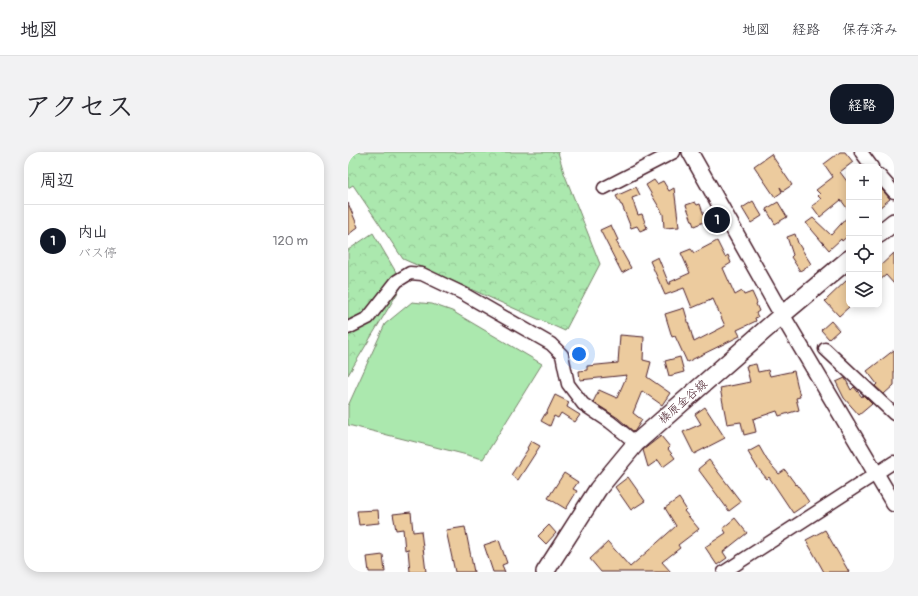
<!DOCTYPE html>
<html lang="ja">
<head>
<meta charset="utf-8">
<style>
  body { margin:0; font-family:Pangolin,"Klee One",sans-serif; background:#f2f2f3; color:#2b2b33 }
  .controls { position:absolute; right:12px; top:12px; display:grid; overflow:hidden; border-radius:8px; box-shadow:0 2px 10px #0003 }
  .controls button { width:36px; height:36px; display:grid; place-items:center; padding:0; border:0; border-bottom:1px solid #e1e1e2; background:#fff; color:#2b2b33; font:20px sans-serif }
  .you { position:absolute; left:231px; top:202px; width:14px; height:14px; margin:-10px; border:3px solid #fff; border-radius:50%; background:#1a73e8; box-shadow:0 0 0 6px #1a73e833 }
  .badge { display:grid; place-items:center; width:26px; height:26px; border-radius:50%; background:#111827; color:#fff; font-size:13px; font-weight:700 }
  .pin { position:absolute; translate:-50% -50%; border:2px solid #fff; box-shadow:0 1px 4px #0006 }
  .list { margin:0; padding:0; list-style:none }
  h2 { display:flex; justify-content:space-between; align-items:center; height:52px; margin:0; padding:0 16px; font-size:17px }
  h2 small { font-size:13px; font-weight:400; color:#7c7c81 }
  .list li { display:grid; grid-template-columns:26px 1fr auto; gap:12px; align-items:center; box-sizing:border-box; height:72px; padding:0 16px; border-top:1px solid #e1e1e2 }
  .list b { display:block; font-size:15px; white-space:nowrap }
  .list p { margin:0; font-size:13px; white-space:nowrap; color:#7c7c81 }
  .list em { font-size:13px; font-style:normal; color:#7c7c81 }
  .icon { flex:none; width:22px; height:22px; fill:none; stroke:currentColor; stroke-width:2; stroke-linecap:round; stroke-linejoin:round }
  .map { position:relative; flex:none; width:546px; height:420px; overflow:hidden; border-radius:16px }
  header { display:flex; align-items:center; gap:24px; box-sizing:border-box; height:56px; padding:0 20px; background:#fff; border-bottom:1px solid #e1e1e2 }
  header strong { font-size:19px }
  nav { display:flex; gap:22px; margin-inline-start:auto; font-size:14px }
  .intro { display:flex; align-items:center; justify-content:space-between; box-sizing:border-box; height:96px; padding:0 24px }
  h1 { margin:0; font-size:28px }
  .button { padding:10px 18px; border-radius:16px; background:#111827; color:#fff; font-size:14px; font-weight:700 }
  main { display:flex; gap:24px; padding:0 24px }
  aside { flex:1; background:#fff; border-radius:16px; box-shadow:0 2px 10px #0003 }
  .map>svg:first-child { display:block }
  .forest { fill:url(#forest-crowns); stroke:#7a846c }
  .garden { fill:#abe8ae; stroke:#7a846c }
  .building { fill:#eccb9e; stroke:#4a1f2b }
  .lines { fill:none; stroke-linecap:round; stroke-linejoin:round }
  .minor-casing { stroke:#4a1f2b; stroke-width:15 }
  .tertiary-casing { stroke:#4a1f2b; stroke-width:18 }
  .secondary-casing { stroke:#4a1f2b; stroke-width:20 }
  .minor { stroke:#fff; stroke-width:12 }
  .tertiary { stroke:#fff; stroke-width:15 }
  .secondary { stroke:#fff; stroke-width:17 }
  .labels { text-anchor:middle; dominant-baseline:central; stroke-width:3; stroke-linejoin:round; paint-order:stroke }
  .street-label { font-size:12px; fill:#4a1f2b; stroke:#fff }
</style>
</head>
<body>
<header>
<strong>地図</strong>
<nav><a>地図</a><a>経路</a><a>保存済み</a></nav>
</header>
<div class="intro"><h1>アクセス</h1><a class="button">経路</a></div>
<main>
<aside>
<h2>周辺<small></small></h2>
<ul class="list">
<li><span class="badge">1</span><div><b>内山</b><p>バス停</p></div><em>120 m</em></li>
</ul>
</aside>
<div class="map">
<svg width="546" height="420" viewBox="0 0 546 420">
  <defs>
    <pattern id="forest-crowns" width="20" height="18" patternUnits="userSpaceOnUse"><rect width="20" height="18" fill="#abe8ae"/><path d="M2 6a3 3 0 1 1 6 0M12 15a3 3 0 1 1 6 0" fill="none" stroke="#95c796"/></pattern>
  </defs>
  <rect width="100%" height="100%" fill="#fff"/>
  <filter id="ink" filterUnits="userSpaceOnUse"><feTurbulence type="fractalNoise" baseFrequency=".025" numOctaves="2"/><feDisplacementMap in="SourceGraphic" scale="8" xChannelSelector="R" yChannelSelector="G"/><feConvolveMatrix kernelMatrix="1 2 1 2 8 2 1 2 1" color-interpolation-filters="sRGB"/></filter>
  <g filter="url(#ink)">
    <path class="forest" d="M0 0H210L216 21 252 112 217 179 55 107 5 33 0 36Z
      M25 81 55 132 0 223V98Z"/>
    <path class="garden" d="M64 150 84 152 104 159 194 212 135 307 0 273V254L37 172Z"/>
    <path class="building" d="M492 0H497L505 10 492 20 501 32V59L493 48 472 65 464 54 473 47 470 44 472 42 468 38 485 25 476 12Z
      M423 2 444 33 435 39 432 35 434 40 427 45 406 14Z
      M306 28 309 32 315 29 321 39 326 36 331 75 316 76 315 62 298 33Z
      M531 34 542 47 531 56Z
      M288 35 292 43 284 46 290 63 294 62 299 76 292 79 289 74 283 76 274 53H273L268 44Z
      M405 49 414 64 403 71 394 56Z
      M347 50 349 53 352 52 358 69 346 74 338 53Z
      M430 50 439 65 427 72 418 57Z
      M0 51 10 75 0 83Z
      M501 63V83L494 89 493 87 481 98 458 71 465 66 483 83Z
      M263 73 270 88 268 89 283 116 274 121 252 78Z
      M447 82 450 91 463 112 452 119 443 105 445 103 439 85Z
      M369 89 377 105 380 103 383 111 375 116 387 143 394 139 396 143 404 140 409 151 408 152 411 159 408 161 410 165 407 166 408 169 389 178 392 184 339 210 327 184 324 185 317 162 336 156 346 190 377 174 365 147 344 156 336 136 317 143 302 109 310 105 321 132H323L322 130 342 121 333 101 343 97 346 101Z
      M546 101V132L538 123 531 129V115Z
      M501 126V155L491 164 477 149Z
      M483 169 491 178 481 187 473 178Z
      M272 183 296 185 295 208 303 210 299 225 322 241 314 253 294 239 285 261 294 268 286 280 270 266 245 250 251 238 269 246 279 223 232 228 231 219 239 218V214L270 211Z
      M546 198V233L536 242 527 234 529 232 519 219Z
      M332 205 336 220 321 224 317 209Z
      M408 212 410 220 420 218 422 224 446 219 452 245 448 246 451 258 431 264 429 259 405 267 408 280 396 283 393 270 379 272 372 236 402 230 398 214Z
      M497 226 503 238 506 235 514 245 515 243 524 252 511 263 496 246 488 230Z
      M207 243 221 250 219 255 232 263 227 270 213 261 210 266 206 264 202 274 193 269 197 262H198Z
      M357 255 377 286 346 302 335 280 353 272 347 262Z
      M313 284 322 295 320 297 327 306 315 315 310 308 300 315 295 298Z
      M183 289 192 294 170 328 163 323 180 297 179 296Z
      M411 294 419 308 431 322 437 318 448 333 449 332 461 350 445 361 421 325 419 327 409 315 400 300Z
      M361 308 393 350 381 359 350 317Z
      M216 321 230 330 225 337 229 339 218 357 200 346Z
      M280 325 297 349 283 358 267 335Z
      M331 346 338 357 336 359 351 377 330 393 332 396 314 410 323 420H253L242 407 260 390 282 415 328 374 317 356Z
      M30 358 31 371 11 373 9 359Z
      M63 360 65 380 73 379 78 420H62L60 397 57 398 55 377 48 378 45 362Z
      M387 366 399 381 375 400 379 406 369 413 357 395 378 381 375 376Z
      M201 373 208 381 198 392 190 384Z
      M117 375 126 420H107L98 378Z
      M477 378 501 420H476L458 388Z
      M151 388 159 411 154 413 157 420H145L136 393Z
      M35 403 37 420H21L19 405Z"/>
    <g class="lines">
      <defs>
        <path id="minor" d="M513 0 524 15
          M531 23 546 40
          M256 36 326 0
          M0 176 20 166 49 129 62 121 74 122 114 141 203 192 214 203 220 232 235 252 262 270 288 291
          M477 197 546 262
          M376 420 546 310"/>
        <path id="tertiary" d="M342 0 434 163 546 352"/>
        <path id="secondary" d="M531 82 546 70
          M197 420 250 337 288 291 434 163 501 107"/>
      </defs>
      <use href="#minor" class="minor-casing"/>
      <use href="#tertiary" class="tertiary-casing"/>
      <use href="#secondary" class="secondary-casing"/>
      <use href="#minor" class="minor"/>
      <use href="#tertiary" class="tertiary"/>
      <use href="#secondary" class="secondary"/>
    </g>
  </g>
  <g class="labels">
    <g class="street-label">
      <text transform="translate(335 250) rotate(-41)">榛原金谷線</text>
    </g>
  </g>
</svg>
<div class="controls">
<button>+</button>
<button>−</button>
<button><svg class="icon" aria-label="locate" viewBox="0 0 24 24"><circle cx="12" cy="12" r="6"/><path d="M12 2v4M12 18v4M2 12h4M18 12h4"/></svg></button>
<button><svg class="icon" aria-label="layers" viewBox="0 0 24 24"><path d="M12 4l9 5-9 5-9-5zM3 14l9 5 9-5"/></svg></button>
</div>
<div class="you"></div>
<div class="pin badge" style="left:369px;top:68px">1</div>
</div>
</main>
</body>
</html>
